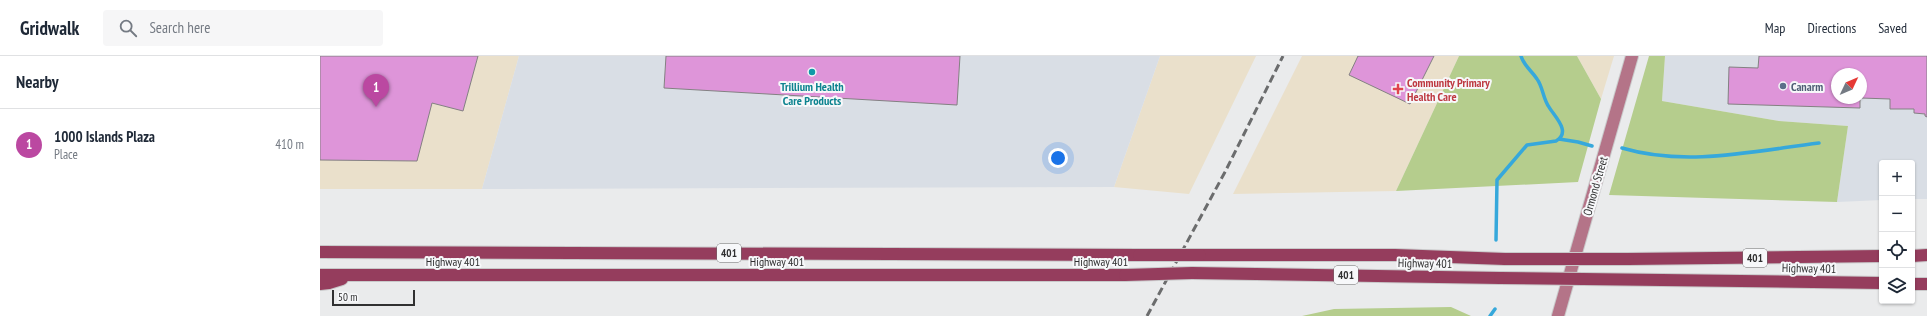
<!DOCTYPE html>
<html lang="en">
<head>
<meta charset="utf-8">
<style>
  body { margin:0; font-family:"PT Sans Narrow",sans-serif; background:#f6f6f7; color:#1f2937 }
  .controls { position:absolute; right:12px; bottom:12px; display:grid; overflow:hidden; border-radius:4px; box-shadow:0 1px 3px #0004 }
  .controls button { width:36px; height:36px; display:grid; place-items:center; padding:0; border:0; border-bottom:1px solid #e0e1e3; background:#fff; color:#1f2937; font:20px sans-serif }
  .compass { position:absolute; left:1511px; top:12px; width:36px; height:36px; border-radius:50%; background:#fff; box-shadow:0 1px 3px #0004; rotate:46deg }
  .scale { position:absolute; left:12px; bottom:10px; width:83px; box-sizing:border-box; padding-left:4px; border:2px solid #303031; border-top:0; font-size:11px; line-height:14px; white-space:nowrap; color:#303031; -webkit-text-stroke:3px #f7f8fa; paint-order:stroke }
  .you { position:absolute; left:738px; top:102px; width:14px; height:14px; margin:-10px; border:3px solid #fff; border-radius:50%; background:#1a73e8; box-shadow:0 0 0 6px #1a73e833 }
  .badge { display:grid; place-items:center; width:26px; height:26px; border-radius:50%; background:#bb48a1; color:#fff; font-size:13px; font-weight:700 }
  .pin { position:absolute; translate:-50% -33px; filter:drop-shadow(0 1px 2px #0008) }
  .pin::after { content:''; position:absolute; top:21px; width:14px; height:12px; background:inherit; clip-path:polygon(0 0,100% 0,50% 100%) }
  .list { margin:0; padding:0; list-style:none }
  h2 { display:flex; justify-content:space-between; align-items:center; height:52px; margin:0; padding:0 16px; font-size:17px }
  h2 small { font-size:13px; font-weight:400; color:#747a83 }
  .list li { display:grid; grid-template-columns:26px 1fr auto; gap:12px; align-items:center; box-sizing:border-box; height:72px; padding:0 16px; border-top:1px solid #e0e1e3 }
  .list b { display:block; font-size:15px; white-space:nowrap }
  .list p { margin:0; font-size:13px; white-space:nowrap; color:#747a83 }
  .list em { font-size:13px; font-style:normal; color:#747a83 }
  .icon { flex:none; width:22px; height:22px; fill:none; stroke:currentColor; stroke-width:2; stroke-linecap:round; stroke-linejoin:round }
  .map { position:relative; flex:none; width:1607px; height:260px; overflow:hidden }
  header { display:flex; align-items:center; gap:24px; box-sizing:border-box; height:56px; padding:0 20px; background:#fff; border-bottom:1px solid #e0e1e3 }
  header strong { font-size:19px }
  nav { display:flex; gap:22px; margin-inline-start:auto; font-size:14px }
  .search { width:280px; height:36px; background:#f6f6f7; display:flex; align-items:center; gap:10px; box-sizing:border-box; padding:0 14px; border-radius:4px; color:#747a83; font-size:15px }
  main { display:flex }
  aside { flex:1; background:#fff }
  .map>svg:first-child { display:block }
  .commercial { fill:#eae0cb }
  .built { fill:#d9dee5; fill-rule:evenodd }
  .green { fill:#b5cd8d }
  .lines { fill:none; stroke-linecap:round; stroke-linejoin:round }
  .stream { stroke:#36a8db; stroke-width:3.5 }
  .building { fill:#de95d9; stroke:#838182 }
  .secondary-casing { stroke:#c9c9ca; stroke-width:14 }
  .highway-casing { stroke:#c9c9ca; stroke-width:14 }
  .secondary { stroke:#b47488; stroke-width:12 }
  .highway { stroke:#953d5d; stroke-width:12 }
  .rail { stroke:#6b6c6d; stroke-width:3; stroke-dasharray:8 4; stroke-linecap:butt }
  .highway-bridge-casing { stroke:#c9c9ca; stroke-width:14; stroke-linecap:butt }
  .highway-bridge { stroke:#953d5d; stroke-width:12 }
  .culture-dot { fill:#0f9aa8; stroke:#f7f8fa; stroke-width:1.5 }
  .service-dot { fill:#5c6f8a; stroke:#f7f8fa; stroke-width:1.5 }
  .health-dot { fill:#e0444e; stroke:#f7f8fa; stroke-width:1.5 }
  .labels { text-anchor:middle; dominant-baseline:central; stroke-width:4; stroke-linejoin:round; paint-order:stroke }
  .shield { fill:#f7f8fa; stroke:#6c6c6d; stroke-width:1 }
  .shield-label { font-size:11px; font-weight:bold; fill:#303031 }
  .health-label { font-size:12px; font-weight:bold; fill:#be3a42; stroke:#f7f8fa; text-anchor:start }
  .culture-label { font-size:12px; font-weight:bold; fill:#0d838f; stroke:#f7f8fa }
  .service-label { font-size:12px; font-weight:bold; fill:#4e5e75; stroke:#f7f8fa; text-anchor:start }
  .street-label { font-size:12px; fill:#303031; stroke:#f7f8fa }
</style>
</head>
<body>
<header>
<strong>Gridwalk</strong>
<div class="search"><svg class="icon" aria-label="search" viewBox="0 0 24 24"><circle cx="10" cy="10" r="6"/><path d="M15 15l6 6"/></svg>Search here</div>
<nav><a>Map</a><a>Directions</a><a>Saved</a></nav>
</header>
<main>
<aside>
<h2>Nearby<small></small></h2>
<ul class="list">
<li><span class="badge">1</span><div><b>1000 Islands Plaza</b><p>Place</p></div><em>410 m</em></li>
</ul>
</aside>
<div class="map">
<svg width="1607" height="260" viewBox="0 0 1607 260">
  <rect width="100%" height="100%" fill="#eaebec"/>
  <path class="commercial" d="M0 0H199L162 133H0Z
    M840 0H936L869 138 794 131Z
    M982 0H1139L1076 135 913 138Z
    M1257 0H1294L1281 43Z"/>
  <path class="built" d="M199 0H840L794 131 162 133Z
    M1345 0H1607V143H1592V107H1562V144L1517 146 1528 70 1459 65 1342 45ZM1517 18H1541V42H1517Z"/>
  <path class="green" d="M1139 0H1257L1281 43 1258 126 1076 135Z
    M1329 0H1345L1342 45 1459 65 1528 70 1517 146 1289 139Z
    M1131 251 1151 260H982L1014 253Z"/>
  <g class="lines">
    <path class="stream" d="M1239 83 1258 86 1272 90
      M1302 92C1366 111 1434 95 1499 87
      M1176 184 1177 124 1207 89 1236 85C1252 76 1234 60 1229 51 1223 43 1223 31 1217 23 1211 14 1204 10 1201 0
      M1170 260 1175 253"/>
  </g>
  <path class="building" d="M0 0H158L143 55 112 47 97 105 0 104Z
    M346 0H640L637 49 344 32Z
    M1038 0H1114L1090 48 1029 19Z
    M1439 0H1607V61L1605 60V58L1594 57V53H1570V43L1541 42V18H1517V42H1540V52L1408 48 1409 11 1438 12Z"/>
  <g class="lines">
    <defs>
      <path id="secondary" d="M1238 260 1312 0"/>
      <path id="highway" d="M0 196 819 199
        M880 199H1075L1185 203
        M1592 200 1607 199
        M1308 203 1562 200
        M872 217 1180 222
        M0 219H805
        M1342 224 1562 227
        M0 228 9 227 22 223
        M1592 228H1607"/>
    </defs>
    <use href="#secondary" class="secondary-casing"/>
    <use href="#highway" class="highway-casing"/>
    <use href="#secondary" class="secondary"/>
    <use href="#highway" class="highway"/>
    <path class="rail" d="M827 260 905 116 963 0"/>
    <defs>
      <path id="highway-bridge" d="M819 199H880
        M1185 203H1308
        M805 219 872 217
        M1180 222 1342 224"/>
    </defs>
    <use href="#highway-bridge" class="highway-bridge-casing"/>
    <use href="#highway-bridge" class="highway-bridge"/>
  </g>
  <circle class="culture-dot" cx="492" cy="16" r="4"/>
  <circle class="service-dot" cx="1463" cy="30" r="4"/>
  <path class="health-dot" d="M1076 27h4v4h4v4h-4v4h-4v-4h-4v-4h4z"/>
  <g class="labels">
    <g class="shield">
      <rect x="397" y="188" width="24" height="18" rx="3"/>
      <rect x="1423" y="193" width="24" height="18" rx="3"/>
      <rect x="1014" y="210" width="24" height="18" rx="3"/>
    </g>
    <g class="shield-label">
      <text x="409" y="197">401</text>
      <text x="1435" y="202">401</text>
      <text x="1026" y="219">401</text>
    </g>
    <g class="health-label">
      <text x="1087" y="26">Community Primary<tspan x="1087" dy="14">Health Care</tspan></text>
    </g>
    <g class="culture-label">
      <text x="492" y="30">Trillium Health<tspan x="492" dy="14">Care Products</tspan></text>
    </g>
    <g class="service-label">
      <text x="1471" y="30">Canarm</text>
    </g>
    <g class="street-label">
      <text transform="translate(1275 130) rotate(-74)">Ormond Street</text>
      <text x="133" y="205">Highway 401</text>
      <text x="457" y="205">Highway 401</text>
      <text x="781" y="205">Highway 401</text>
      <text transform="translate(1105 207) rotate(1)">Highway 401</text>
      <text transform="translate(1489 212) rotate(1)">Highway 401</text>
    </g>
  </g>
</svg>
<div class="controls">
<button>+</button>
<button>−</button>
<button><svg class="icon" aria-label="locate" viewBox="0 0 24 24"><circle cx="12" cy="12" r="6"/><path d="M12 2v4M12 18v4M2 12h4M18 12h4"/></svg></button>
<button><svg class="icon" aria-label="layers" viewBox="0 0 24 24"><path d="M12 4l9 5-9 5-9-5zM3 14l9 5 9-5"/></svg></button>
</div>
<svg class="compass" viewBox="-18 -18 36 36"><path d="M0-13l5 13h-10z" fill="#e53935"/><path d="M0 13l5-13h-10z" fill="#747a83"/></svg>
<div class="scale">50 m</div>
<div class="you"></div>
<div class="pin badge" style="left:56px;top:51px">1</div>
</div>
</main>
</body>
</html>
